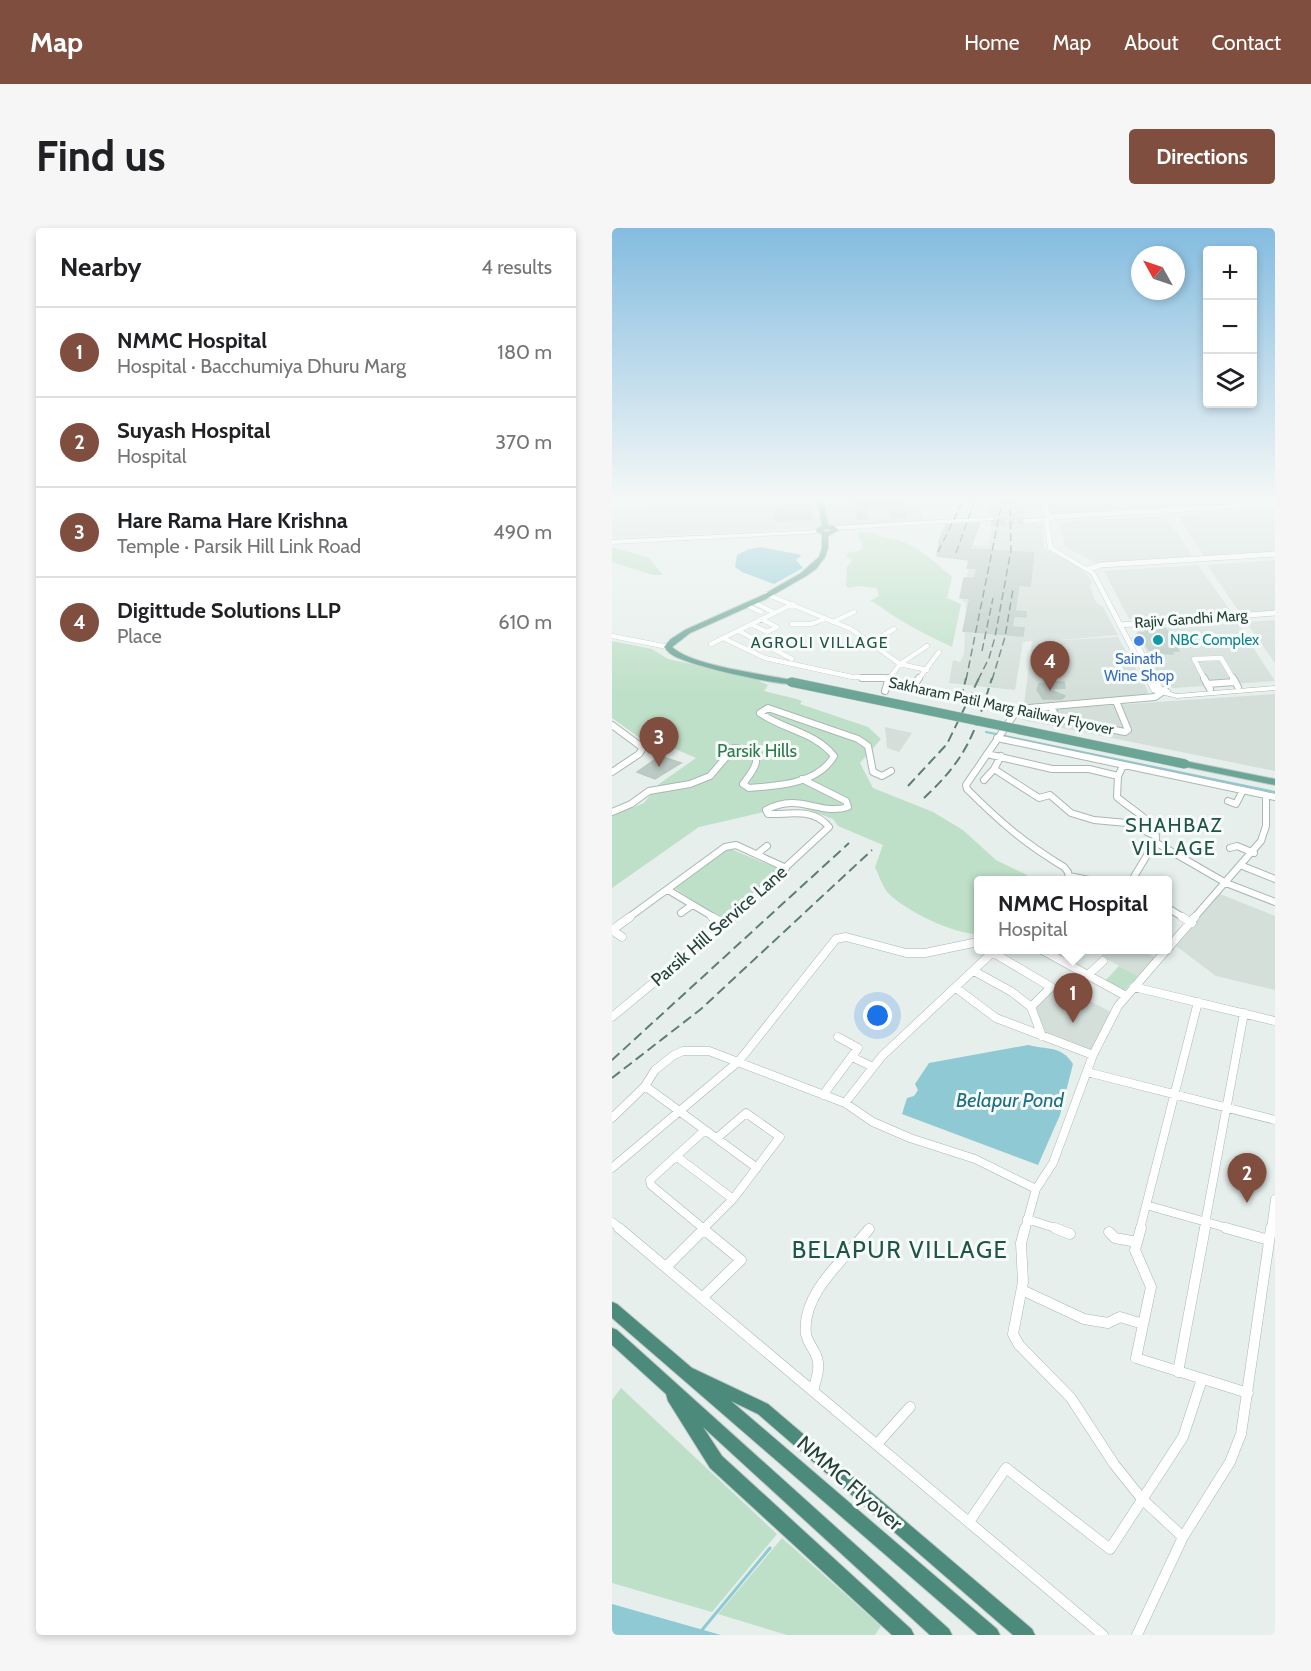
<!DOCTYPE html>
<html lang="en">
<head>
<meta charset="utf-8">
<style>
  body { margin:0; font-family:Cabin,sans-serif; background:#f6f6f6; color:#202124 }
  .controls { position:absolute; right:18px; top:18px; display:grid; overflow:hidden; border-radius:6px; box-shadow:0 3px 9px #0003 }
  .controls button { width:54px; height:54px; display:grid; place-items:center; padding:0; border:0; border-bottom:2px solid #e0e0e0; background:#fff; color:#202124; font:30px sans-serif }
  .compass { position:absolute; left:519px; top:18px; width:54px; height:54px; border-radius:50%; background:#fff; box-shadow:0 3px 9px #0003; rotate:310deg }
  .you { position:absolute; left:266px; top:788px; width:21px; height:21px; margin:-15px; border:4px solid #fff; border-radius:50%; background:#1a73e8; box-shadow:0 0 0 9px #1a73e833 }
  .badge { display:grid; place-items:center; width:39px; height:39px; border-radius:50%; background:#7f4e3f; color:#fff; font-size:20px; font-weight:700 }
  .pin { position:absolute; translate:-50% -50px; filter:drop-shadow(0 2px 3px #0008) }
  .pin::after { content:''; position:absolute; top:32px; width:21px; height:18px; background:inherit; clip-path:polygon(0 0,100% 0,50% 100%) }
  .popup { position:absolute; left:362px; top:648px; width:198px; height:78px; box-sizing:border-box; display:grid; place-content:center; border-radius:6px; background:#fff; filter:drop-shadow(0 2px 4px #0005); font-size:20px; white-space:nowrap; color:#757577 }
  .popup b { font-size:22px; color:#202124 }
  .popup::after { content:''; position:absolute; left:50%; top:100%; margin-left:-12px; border:12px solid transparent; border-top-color:#fff }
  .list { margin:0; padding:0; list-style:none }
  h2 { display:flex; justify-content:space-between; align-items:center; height:78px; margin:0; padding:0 24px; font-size:26px }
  h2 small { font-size:20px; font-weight:400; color:#757577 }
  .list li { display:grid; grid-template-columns:39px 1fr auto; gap:18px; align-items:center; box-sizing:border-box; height:90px; padding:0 24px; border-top:2px solid #e0e0e0 }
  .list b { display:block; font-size:22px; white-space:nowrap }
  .list p { margin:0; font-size:20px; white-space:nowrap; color:#757577 }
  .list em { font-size:20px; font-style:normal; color:#757577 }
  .icon { flex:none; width:33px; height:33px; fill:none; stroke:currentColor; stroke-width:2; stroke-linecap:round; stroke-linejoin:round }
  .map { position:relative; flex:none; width:663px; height:1407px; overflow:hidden; border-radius:6px }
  header { display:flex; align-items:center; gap:36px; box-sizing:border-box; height:84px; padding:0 30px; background:#7f4e3f; color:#fff }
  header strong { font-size:28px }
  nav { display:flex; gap:33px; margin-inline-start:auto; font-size:21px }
  .intro { display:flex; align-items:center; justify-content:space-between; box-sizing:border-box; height:144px; padding:0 36px }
  h1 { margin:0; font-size:42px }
  .button { padding:15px 27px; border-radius:6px; background:#7f4e3f; color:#fff; font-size:21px; font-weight:700 }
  main { display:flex; gap:36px; padding:0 36px }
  aside { flex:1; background:#fff; border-radius:6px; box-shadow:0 3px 9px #0003 }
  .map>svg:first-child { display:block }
  .built { fill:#d4dfda }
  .green { fill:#bfe0c8 }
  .water { fill:#8ec9d4 }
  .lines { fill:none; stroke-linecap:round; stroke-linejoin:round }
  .stream-far1 { stroke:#8ec9d4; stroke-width:2 }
  .stream { stroke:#8ec9d4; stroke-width:3 }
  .building { fill:#bbcac4; stroke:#b8c9c2; stroke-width:1.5 }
  .secondary-tunnel { stroke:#bfccc8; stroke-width:6; stroke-dasharray:6 3; stroke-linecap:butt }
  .minor-far3-casing { stroke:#a8b8b2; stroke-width:5 }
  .minor-far2-casing { stroke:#a8b8b2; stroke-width:8 }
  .minor-far1-casing { stroke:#a8b8b2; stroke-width:9 }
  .minor-casing { stroke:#a8b8b2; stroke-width:11 }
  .tertiary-casing { stroke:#a8b8b2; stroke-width:6 }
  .secondary-casing { stroke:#a4bbb3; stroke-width:1 }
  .primary-casing { stroke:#c2cac8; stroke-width:2 }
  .trunk-casing { stroke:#c2cac8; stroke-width:2 }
  .minor-far3 { stroke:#fff; stroke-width:4.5 }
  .minor-far2 { stroke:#fff; stroke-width:6 }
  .minor-far1 { stroke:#fff; stroke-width:8 }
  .minor { stroke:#fff; stroke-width:10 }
  .tertiary { stroke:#fff; stroke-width:5 }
  .secondary { fill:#fff; fill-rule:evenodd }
  .primary { fill:#6aa596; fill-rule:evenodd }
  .trunk { fill:#4c8a7c; fill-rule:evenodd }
  .rail-far1 { stroke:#5f7d75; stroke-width:1.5; stroke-dasharray:8 4; stroke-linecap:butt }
  .rail { stroke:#5f7d75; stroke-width:2; stroke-dasharray:10 5; stroke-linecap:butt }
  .primary-bridge-casing { stroke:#c2cac8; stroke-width:10; stroke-linecap:butt }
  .primary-bridge { stroke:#6aa596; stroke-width:9 }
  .culture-dot { fill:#0f9aa8; stroke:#f7fbf9; stroke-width:2 }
  .shop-dot { fill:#3f7fe0; stroke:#f7fbf9; stroke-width:2 }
  .labels { text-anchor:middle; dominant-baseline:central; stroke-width:6; stroke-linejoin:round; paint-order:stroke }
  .far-street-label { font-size:15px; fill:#24423a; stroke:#f7fbf9 }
  .far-culture-label { font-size:15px; fill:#0d838f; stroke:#f7fbf9; text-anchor:start }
  .far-shop-label { font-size:15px; fill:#366cbe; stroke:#f7fbf9 }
  .far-neighbourhood-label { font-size:16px; letter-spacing:1.5px; fill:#1f5548; stroke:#f7fbf9 }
  .park-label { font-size:18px; fill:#2d7a4b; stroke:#f7fbf9 }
  .street-label { font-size:18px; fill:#24423a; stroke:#f7fbf9 }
  .neighbourhood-label { font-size:20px; letter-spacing:1.5px; fill:#1f5548; stroke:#f7fbf9 }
  .water-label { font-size:20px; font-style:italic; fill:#1c6f80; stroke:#f7fbf9 }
  .near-street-label { font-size:21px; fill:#24423a; stroke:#f7fbf9 }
  .near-neighbourhood-label { font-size:24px; letter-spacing:1.5px; fill:#1f5548; stroke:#f7fbf9 }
</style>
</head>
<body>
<header>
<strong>Map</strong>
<nav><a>Home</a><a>Map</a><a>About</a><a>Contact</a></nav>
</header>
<div class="intro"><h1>Find us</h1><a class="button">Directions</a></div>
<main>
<aside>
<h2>Nearby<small>4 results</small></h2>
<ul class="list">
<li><span class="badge">1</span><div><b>NMMC Hospital</b><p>Hospital · Bacchumiya Dhuru Marg</p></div><em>180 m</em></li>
<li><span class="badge">2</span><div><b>Suyash Hospital</b><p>Hospital</p></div><em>370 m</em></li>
<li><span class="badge">3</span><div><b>Hare Rama Hare Krishna</b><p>Temple · Parsik Hill Link Road</p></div><em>490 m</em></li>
<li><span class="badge">4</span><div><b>Digittude Solutions LLP</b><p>Place</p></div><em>610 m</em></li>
</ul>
</aside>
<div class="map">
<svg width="663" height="1407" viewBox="0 0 663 1407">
  <rect width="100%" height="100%" fill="#e6efeb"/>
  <path class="built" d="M236 269H305L312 294 0 310V281Z
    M386 269H416L412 286 413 295 430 297 432 320 459 334 475 346 480 354 478 359 484 374 491 379 506 407 435 413 506 409 536 463 534 468 412 477 420 413 411 414 403 462 337 455 341 432 348 434 352 426 354 375 350 373 361 317 376 318 380 297 379 293H381L379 287H375L376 272H385Z
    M436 269H600L608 278 439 286Z
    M663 281V324L592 328 566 288Z
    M553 288 581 329 484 335 453 319 448 294Z
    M663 332V383L628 385 595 337Z
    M586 337 620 385 517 391 492 343Z
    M663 392V435L634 394Z
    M625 395 663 453 562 460 552 457 524 404 531 401Z
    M663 466V543L411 492 413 483Z
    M273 499 300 505 287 524 275 520Z
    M608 666 663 688V762L604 748 564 718Z
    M496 722H528L544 730 526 748 489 728Z
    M445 756 499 784 479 823 433 806 424 780Z"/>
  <path class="green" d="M259 304C268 310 275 309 286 312 307 319 324 335 340 349L335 370 349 376 340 419C320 409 300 400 282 388 273 383 268 377 258 373L267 368 265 360 246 358 237 360 234 358 235 339 241 331 234 330 237 324 247 323 251 320 245 305Z
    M0 319 37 330 51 347H41L0 334Z
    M0 413 40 421 56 431 138 449 156 457 152 463C165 467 177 468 190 473L188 476 256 499 269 511 248 535 261 560 321 584 351 602 384 632 415 647 413 652H366V706C341 706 294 683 276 665 270 658 267 647 263 639L271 617 226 598 221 591 183 577 87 599 0 660V588L32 575 47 556 84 530 54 517 39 518 0 490Z
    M116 620 170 642 112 692 62 660 108 624Z
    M507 738 526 748 511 764 492 754Z
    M9 1160 165 1306 100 1384 0 1355V1172Z
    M170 1310 269 1398 263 1407H175L106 1386Z"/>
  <path class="water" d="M149 319 190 327 184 332 191 340 162 356 130 344 123 339 125 327 137 321Z
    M416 817C435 822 449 817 461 836L448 887 426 937 290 886 295 870 302 868 306 862 303 856 317 835Z
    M0 1376 109 1407H0Z"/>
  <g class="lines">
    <path class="stream-far1" d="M374 504 384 506
      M393 508 663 564"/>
    <path class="stream" d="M90 1402 158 1320"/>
  </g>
  <path class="building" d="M289 272 294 289H280L277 278 254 279 255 291H246L244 275Z
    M198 277 200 291 164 293V279Z
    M368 295 358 321 422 325 418 358 407 357 403 383 414 384V389L402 388 400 399 412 400 411 408 351 403 358 370H348L352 350H363L365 340H355L357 332 325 328 327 313 334 297Z
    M553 400 567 423H560L561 426 539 425 527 405 534 404 532 401Z
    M438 454H452L453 460 436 461 453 468 450 471H431L428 466 425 462 427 456Z
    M48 528 69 535 43 551 25 544Z"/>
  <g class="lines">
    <path class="secondary-tunnel" d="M379 295 413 293"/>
    <defs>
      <path id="minor-far3" d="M154 366 239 401 288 436 276 452
        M145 376 161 384
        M181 376 111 410 153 430 240 449 277 450
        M138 379 149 384
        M221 394 242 384
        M139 396 155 404 165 399 149 391
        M180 396H199L213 391
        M127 403 180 431
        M0 408 56 419
        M258 415 282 401
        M99 416 111 410
        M315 418 288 436 315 442
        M306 452 327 424
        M593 452 582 431 609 430 622 452"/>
      <path id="minor-far2" d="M250 450H273
        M592 450 598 461
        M621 450 626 459
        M595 456 623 454
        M275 458 300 460 307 450
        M273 463 277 450
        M438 478 446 491 513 504 516 502 504 473
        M0 497 31 520 27 526 0 544
        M385 510 663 569
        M375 526 440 541H477L506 548
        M389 528 382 541 427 570 438 567 459 585 482 592 515 595 544 608
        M511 538 506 548 505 569C519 582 541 590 544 611
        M372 552 382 541
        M616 573 624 576 631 562
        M0 584 19 576 37 563 78 556 98 548 122 520 141 523C150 534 138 546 131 556L137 560C166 558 206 556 222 528 203 504 172 502 148 485L156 480 246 511 256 518 261 544 270 548 279 543
        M618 620 625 618 642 625
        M145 626 155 618
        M628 637 663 651
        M457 648 477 652
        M457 652 456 644 452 639C411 614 388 594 355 561L354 557 406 481 543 469 553 462
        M520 652 543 614 614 655 663 674
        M56 662 103 690
        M556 680 572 690
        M69 685 80 677
        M16 690 113 619 124 617 174 640
        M119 690 217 599C201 579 177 587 156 586L154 582C188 564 206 588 236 579L234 573 190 551
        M582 690 649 613 654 598V567"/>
      <path id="minor-far1" d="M100 689 113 696
        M570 689 580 695
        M0 702 18 689
        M0 702 10 709
        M430 722 514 768
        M380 724 439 759 419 779
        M362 743 400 764 419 779 430 808
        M476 747 491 733
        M522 759 663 793
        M344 760 384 790 481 827
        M0 789 121 689
        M240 829 261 839
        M475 844 663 892
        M33 858 145 940
        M211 867 246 820 226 809
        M233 875 270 828 383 722
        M0 890 33 858 43 842 62 827 71 823H97L233 875 261 894 298 910 363 931 424 961
        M64 928 121 971
        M0 940 127 833 224 711 234 709 294 725H313L366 714
        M534 977 619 1001
        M415 991 446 1001
        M0 994 9 1001
        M91 1001 121 971 168 909 134 885 105 910
        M92 1001 39 957 38 952 93 902
        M413 1001 424 961 441 935 481 827 506 778 583 689
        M528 1001 586 774
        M592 1001 632 785
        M659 1001 663 971"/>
      <path id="minor" d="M7 1000 491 1407
        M413 1000 409 1015 411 1054 401 1106 407 1117 459 1170 502 1236 530 1271 571 1309
        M443 1000 458 1006
        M529 1000 523 1022 539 1059 524 1130 636 1165
        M614 1000 657 1012
        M497 1004 503 1010 525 1014
        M54 1039 93 1000
        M410 1062 472 1091 496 1095 508 1089 531 1096
        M90 1070 129 1032 90 1000
        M566 1144 593 1000
        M201 1163C205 1148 210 1137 202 1123 199 1118 195 1112 194 1106 189 1065 234 1030 257 1001
        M265 1216 298 1179
        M357 1294 394 1240 498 1321 571 1209 590 1151
        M525 1407 571 1309 618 1234 629 1206 659 1000"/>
      <path id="tertiary" d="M431 269 436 289 663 276
        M476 341 489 337 663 326
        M508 397 663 385"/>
      <path id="secondary" d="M436 287 443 291 437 293 441 319 483 344 533 439 519 411 520 410 525 411 550 459 558 462V464L565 466 663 458V462L565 470 540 464 479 346 436 321 432 293 413 295 410 293 413 291 432 290Z
        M380 289 382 290V292L223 302 220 300 223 298Z
        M207 302 209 303V305L0 316V312Z"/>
      <path id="primary" d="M205 269H211L216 297 222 298 227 302 216 308V320L213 329 204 341 194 348 154 371 78 405 60 419C80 438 151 446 179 452H182V456C164 457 73 437 59 426 57 425 54 421 52 419L59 411 73 402 149 368 189 345 207 329 210 320V306L204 304 205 300 210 298ZM214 301 220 302 216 304 210 303Z
        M573 533 663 551V557L570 538V534Z"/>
      <path id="trunk" d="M0 1074 5 1076 80 1140 156 1176 420 1401 423 1407H401L146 1186 119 1173 385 1401 388 1407H366L0 1090Z
        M0 1100 5 1102 337 1401 340 1407H318L91 1199 110 1228 299 1401 302 1407H280L98 1240 56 1173 54 1166 0 1117Z"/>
    </defs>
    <use href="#minor-far3" class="minor-far3-casing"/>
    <use href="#minor-far2" class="minor-far2-casing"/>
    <use href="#minor-far1" class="minor-far1-casing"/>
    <use href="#minor" class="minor-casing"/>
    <use href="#tertiary" class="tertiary-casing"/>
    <use href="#secondary" class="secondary-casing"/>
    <use href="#primary" class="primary-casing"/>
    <use href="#trunk" class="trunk-casing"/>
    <use href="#minor-far3" class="minor-far3"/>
    <use href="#minor-far2" class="minor-far2"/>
    <use href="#minor-far1" class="minor-far1"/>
    <use href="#minor" class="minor"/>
    <use href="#tertiary" class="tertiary"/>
    <use href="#secondary" class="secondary"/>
    <use href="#primary" class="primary"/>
    <use href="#trunk" class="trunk"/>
    <path class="rail-far1" d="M326 324 353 269
      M344 325 364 269
      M370 423 381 370
      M354 452 391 269
      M366 452 377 430 383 409 399 322 398 269
      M380 452 393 409 401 361"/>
    <path class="rail" d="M349 471 354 450
      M296 558 335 516 367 450
      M312 570C355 530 363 505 380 450
      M0 832 237 615
      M0 850 89 781 260 622"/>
    <defs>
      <path id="primary-bridge" d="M179 454 573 536"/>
    </defs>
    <use href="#primary-bridge" class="primary-bridge-casing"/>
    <use href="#primary-bridge" class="primary-bridge"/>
  </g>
  <linearGradient id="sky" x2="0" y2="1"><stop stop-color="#84bce0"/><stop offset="0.58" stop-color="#f4f8f6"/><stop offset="1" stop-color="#f4f8f6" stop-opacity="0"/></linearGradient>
  <rect width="663" height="466" fill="url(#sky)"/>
  <circle class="culture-dot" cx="546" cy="412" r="6"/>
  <circle class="shop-dot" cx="527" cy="413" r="6"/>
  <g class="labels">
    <g class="far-street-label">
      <text transform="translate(579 391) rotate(-4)">Rajiv Gandhi Marg</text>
      <text transform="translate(389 478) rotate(12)">Sakharam Patil Marg Railway Flyover</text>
    </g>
    <g class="far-culture-label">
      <text x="558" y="412">NBC Complex</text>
    </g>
    <g class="far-shop-label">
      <text x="527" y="431">Sainath<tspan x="527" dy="17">Wine Shop</tspan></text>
    </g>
    <g class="far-neighbourhood-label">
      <text x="208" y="414">AGROLI VILLAGE</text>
    </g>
    <g class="park-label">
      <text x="145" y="523">Parsik Hills</text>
    </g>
    <g class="street-label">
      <text transform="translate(107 698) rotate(-41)">Parsik Hill Service Lane</text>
    </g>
    <g class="neighbourhood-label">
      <text x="562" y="597">SHAHBAZ<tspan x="562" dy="23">VILLAGE</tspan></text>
    </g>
    <g class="water-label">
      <text x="398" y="872">Belapur Pond</text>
    </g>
    <g class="near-street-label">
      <text transform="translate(238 1255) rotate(41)">NMMC Flyover</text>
    </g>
    <g class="near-neighbourhood-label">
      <text x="288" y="1021">BELAPUR VILLAGE</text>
    </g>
  </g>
</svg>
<div class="controls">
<button>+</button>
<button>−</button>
<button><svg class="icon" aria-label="layers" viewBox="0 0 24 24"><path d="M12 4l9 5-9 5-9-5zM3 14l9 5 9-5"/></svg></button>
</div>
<svg class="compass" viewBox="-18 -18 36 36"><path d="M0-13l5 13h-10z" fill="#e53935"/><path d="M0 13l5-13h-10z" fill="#757577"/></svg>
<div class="you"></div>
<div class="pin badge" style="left:461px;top:795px">1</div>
<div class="popup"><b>NMMC Hospital</b>Hospital</div>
<div class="pin badge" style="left:635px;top:975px">2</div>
<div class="pin badge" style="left:47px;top:539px">3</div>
<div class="pin badge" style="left:438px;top:463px">4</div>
</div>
</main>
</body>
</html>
